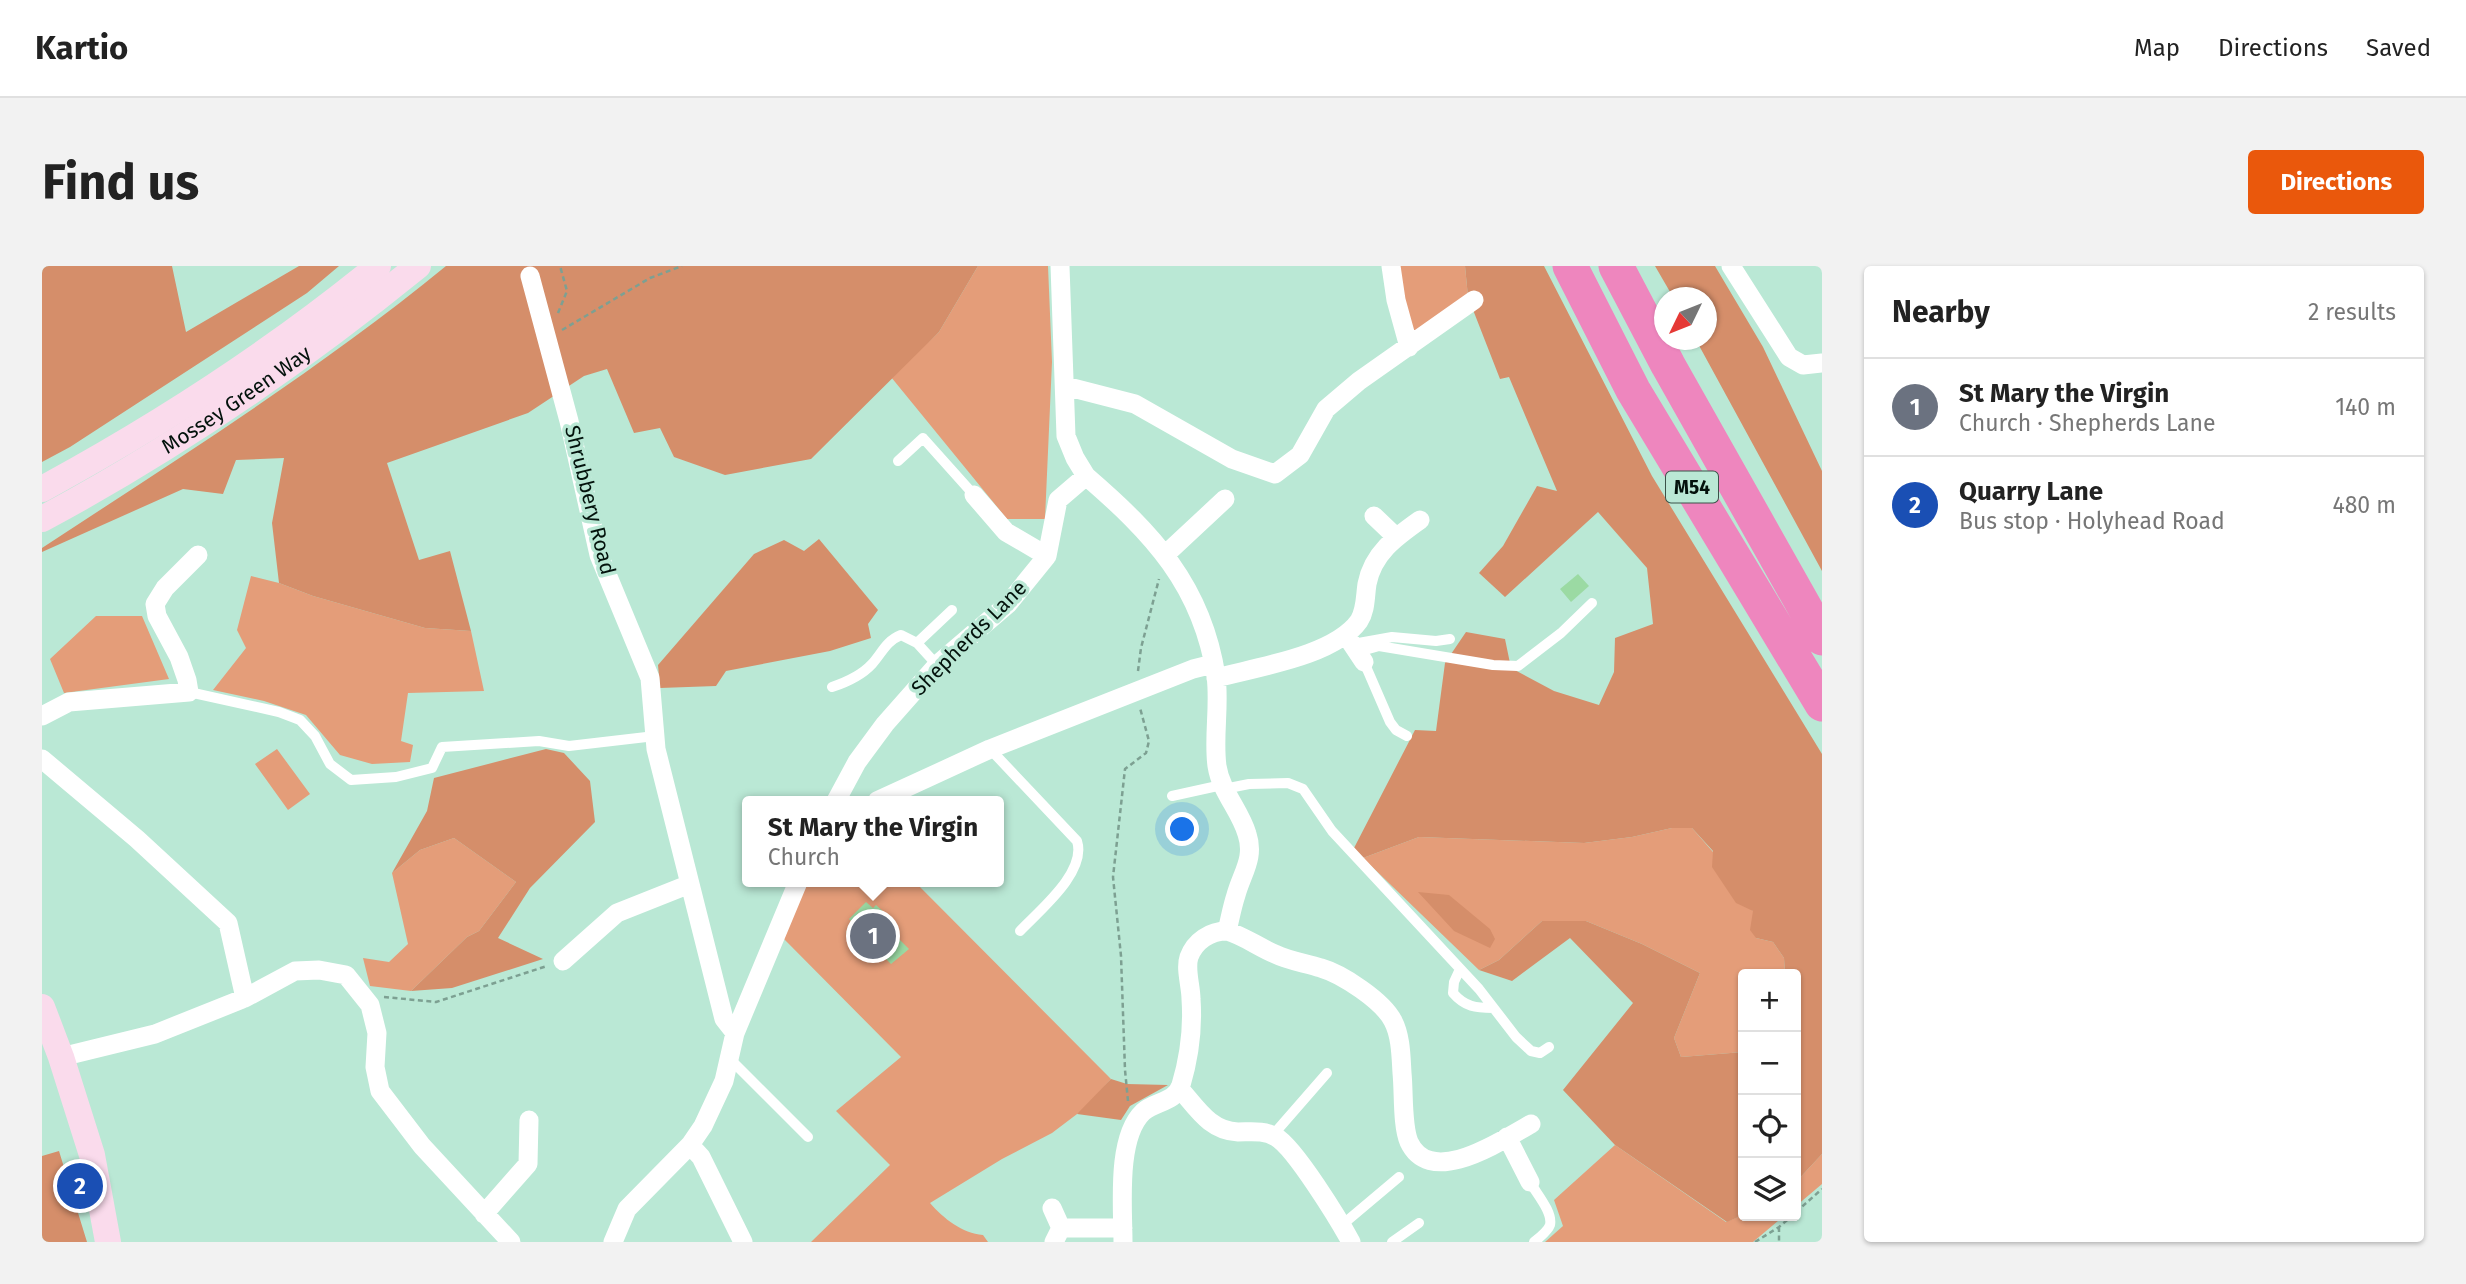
<!DOCTYPE html>
<html lang="en">
<head>
<meta charset="utf-8">
<style>
  body { margin:0; font-family:"Fira Sans",sans-serif; background:#f2f2f2; color:#222 }
  .controls { position:absolute; right:21px; bottom:21px; display:grid; overflow:hidden; border-radius:7px; box-shadow:0 2px 5px #0004 }
  .controls button { width:63px; height:63px; display:grid; place-items:center; padding:0; border:0; border-bottom:2px solid #e0e0e0; background:#fff; color:#222; font:35px sans-serif }
  .compass { position:absolute; left:1612px; top:21px; width:63px; height:63px; border-radius:50%; background:#fff; box-shadow:0 2px 5px #0004; rotate:227deg }
  .you { position:absolute; left:1141px; top:564px; width:24px; height:24px; margin:-18px; border:5px solid #fff; border-radius:50%; background:#1a73e8; box-shadow:0 0 0 10px #1a73e833 }
  .badge { display:grid; place-items:center; width:46px; height:46px; border-radius:50%; background:#ea580c; color:#fff; font-size:23px; font-weight:700 }
  .pin { position:absolute; translate:-50% -50%; border:4px solid #fff; box-shadow:0 2px 7px #0006 }
  .popup { position:absolute; left:700px; top:530px; width:262px; height:91px; box-sizing:border-box; display:grid; place-content:center; border-radius:7px; background:#fff; filter:drop-shadow(0 2px 5px #0005); font-size:23px; white-space:nowrap; color:#767676 }
  .popup b { font-size:26px; color:#222 }
  .popup::after { content:''; position:absolute; left:50%; top:100%; margin-left:-14px; border:14px solid transparent; border-top-color:#fff }
  .list { margin:0; padding:0; list-style:none }
  h2 { display:flex; justify-content:space-between; align-items:center; height:91px; margin:0; padding:0 28px; font-size:30px }
  h2 small { font-size:23px; font-weight:400; color:#767676 }
  .list li { display:grid; grid-template-columns:46px 1fr auto; gap:21px; align-items:center; box-sizing:border-box; height:98px; padding:0 28px; border-top:2px solid #e0e0e0 }
  .list b { display:block; font-size:26px; white-space:nowrap }
  .list p { margin:0; font-size:23px; white-space:nowrap; color:#767676 }
  .list em { font-size:23px; font-style:normal; color:#767676 }
  .icon { flex:none; width:38px; height:38px; fill:none; stroke:currentColor; stroke-width:2; stroke-linecap:round; stroke-linejoin:round }
  .map { position:relative; flex:none; width:1780px; height:976px; overflow:hidden; border-radius:7px }
  header { display:flex; align-items:center; gap:42px; box-sizing:border-box; height:98px; padding:0 35px; background:#fff; border-bottom:2px solid #e0e0e0 }
  header strong { font-size:33px }
  nav { display:flex; gap:38px; margin-inline-start:auto; font-size:24px }
  .intro { display:flex; align-items:center; justify-content:space-between; box-sizing:border-box; height:168px; padding:0 42px }
  h1 { margin:0; font-size:49px }
  .button { padding:18px 32px; border-radius:7px; background:#ea580c; color:#fff; font-size:24px; font-weight:700 }
  main { display:flex; gap:42px; padding:0 42px }
  aside { flex:1; background:#fff; border-radius:7px; box-shadow:0 2px 5px #0004 }
  .map>svg:first-child { display:block }
  .green { fill:#e49d79 }
  .forest { fill:#d58e6a }
  .building { fill:#9bdaa3 }
  .lines { fill:none; stroke-linecap:round; stroke-linejoin:round }
  .path { stroke:#7da092; stroke-width:2.5; stroke-dasharray:5 3.5; stroke-linecap:butt }
  .service { stroke:#fff; stroke-width:10 }
  .minor { stroke:#fff; stroke-width:19 }
  .secondary { stroke:#fadbec; stroke-width:26 }
  .motorway { stroke:#ee86be; stroke-width:35 }
  .labels { text-anchor:middle; dominant-baseline:central; stroke-width:7; stroke-linejoin:round; paint-order:stroke }
  .shield { fill:#bae8d5; stroke:#3a5248; stroke-width:2 }
  .shield-label { font-size:19px; font-weight:bold; fill:#03120c }
  .street-label { font-size:21px; fill:#03120c; stroke:#bae8d5 }
</style>
</head>
<body>
<header>
<strong>Kartio</strong>
<nav><a>Map</a><a>Directions</a><a>Saved</a></nav>
</header>
<div class="intro"><h1>Find us</h1><a class="button">Directions</a></div>
<main>
<div class="map">
<svg width="1780" height="976" viewBox="0 0 1780 976">
  <rect width="100%" height="100%" fill="#bae8d5"/>
  <path class="green" d="M936 0H1006L1010 96 1003 253H965L849 111 897 66Z
    M1355 0H1423L1426 31 1375 66 1367 62Z
    M209 310 237 317 271 330 383 362 429 365 442 425 366 427 359 475 371 479 368 496 330 498 298 489 264 449 222 435 171 424 204 382 195 364Z
    M54 350H100L127 413 22 427 8 393Z
    M235 483 268 528 246 544 213 498Z
    M1630 562H1650L1671 586 1711 645 1714 672 1731 676 1742 692 1743 708H1701V786L1639 791 1632 772 1658 707 1600 678 1544 655H1500L1457 694 1437 704 1321 592 1377 571 1542 577 1590 571Z
    M412 572 474 616 437 665 425 671 369 725 328 720 321 692 347 696 366 678 350 607 378 584Z
    M766 616H873L1069 813 1043 842 1010 867 960 893 888 937C902 953 920 967 941 969L946 976H769L848 899 794 845 859 791 741 672Z
    M1573 879 1684 956 1701 949 1742 950 1711 976H1503L1521 960 1512 934Z
    M1780 888V918L1754 940V916Z"/>
  <path class="forest" d="M0 0H130L144 66 257 0H297L265 27 28 181 0 196Z
    M404 0H936L897 66 769 193 683 209 632 191 618 162 592 167 565 103 542 110 486 147 345 197 377 294 408 285 429 365 383 362 271 330 237 317 230 257 242 192 194 194 181 228 141 223 0 286V282C137 192 277 104 404 0Z
    M1423 0H1502L1610 210 1780 488V888L1754 916V708H1743L1742 692 1731 676 1714 672 1708 664 1711 645 1694 637 1670 601 1671 585 1650 562H1630L1590 571 1542 577 1377 571 1321 592 1312 582 1373 464 1394 465 1403 397 1424 366 1463 373 1469 402 1512 425 1557 439 1572 406 1573 372 1611 358 1605 302 1556 246 1463 331 1437 307 1461 280 1495 220 1515 225 1467 111 1458 113 1426 31Z
    M1613 0H1673L1721 81 1780 205V305L1654 74H1664V32L1631 31Z
    M777 273 836 344 826 358 829 372 788 385 684 405 674 420 618 422 616 399 712 288 742 274 762 285Z
    M504 483 522 487 548 515 553 556 488 622 456 672 501 693 410 722 369 725 425 671 437 665 474 616 412 572 378 584 350 607 385 545 392 512Z
    M1376 626 1407 629 1448 663 1453 673 1448 682 1412 665Z
    M1500 655H1544L1600 678 1658 707 1632 772 1639 791 1701 786V949L1685 956 1573 879 1521 824 1591 737 1528 672 1470 715 1437 704 1457 694Z
    M1069 813 1085 818 1126 819 1088 840 1079 854 1035 848Z
    M17 885 45 976H0V890Z"/>
  <path class="building" d="M1536 308 1547 320 1529 336 1518 323Z
    M824 636 831 642 834 639 846 650 840 656 867 683 849 698 825 674 818 681 804 666 812 658 807 653Z"/>
  <g class="lines">
    <path class="path" d="M516 47 525 25 518 0
      M520 64 608 12 640 0
      M1096 405 1099 382 1117 313
      M342 731 394 736 505 700
      M1086 835 1083 804 1079 690 1071 611 1083 503 1104 487 1107 475 1098 442
      M1754 946 1780 923
      M1737 961V976
      M1713 976 1737 961 1750 950"/>
    <path class="service" d="M856 195 881 172 932 229
      M875 377 910 344
      M1311 378 1350 371 1394 375 1408 373
      M1316 386 1337 380 1451 399 1476 400 1519 367 1550 337
      M1322 396 1348 456 1354 464 1365 470
      M790 421C805 416 819 410 830 398 840 387 844 375 859 369L875 377 895 399
      M147 426 237 446 258 454 273 470 288 498 309 514 354 511 390 502 400 481 497 475 527 480 613 470
      M948 483 1035 575C1045 606 998 644 978 665
      M1182 523 1207 518 1246 517 1261 523 1290 565 1437 723 1474 771 1489 785 1498 787 1507 781
      M1130 530 1180 519
      M1418 703 1412 716 1411 727C1423 741 1434 742 1451 742
      M687 792 766 871
      M1231 869 1285 807
      M1488 916C1494 927 1511 946 1508 959 1506 965 1497 972 1492 976
      M1300 959 1357 911
      M1350 976 1377 957"/>
    <path class="minor" d="M1349 0 1354 34 1367 81
      M1689 0 1747 91 1761 99 1780 97
      M488 10 527 155 557 289 608 412 614 483 682 753 693 767
      M1023 120 1093 138 1190 193 1233 208 1258 189 1284 143 1317 115 1432 34
      M1044 210C1110 267 1160 319 1174 410 1178 440 1171 471 1175 500 1179 526 1198 544 1205 568 1213 592 1200 607 1194 629 1190 641 1188 653 1185 665 1168 665 1153 675 1147 691 1143 703 1149 720 1149 733 1151 761 1147 792 1139 819 1133 837 1113 835 1101 846 1074 872 1081 941 1081 976
      M932 229 964 266 1005 290
      M1332 250 1354 271
      M1124 288 1183 233
      M1304 369 1322 396
      M1174 412C1215 401 1292 390 1317 355 1324 344 1323 331 1325 318 1331 287 1354 271 1378 254
      M0 450 27 436 147 426 145 414 137 391 115 350 113 338 123 322 156 289
      M0 493 95 573 186 657 203 732 113 768 19 791
      M794 535 815 496 843 458 896 398 966 338 1005 290 1016 234 1044 210 1033 192 1024 170 1018 0
      M835 535 948 483 1151 403 1171 398
      M1185 665C1202 670 1216 681 1233 688 1247 695 1264 697 1279 702 1300 708 1341 735 1351 755 1359 770 1359 791 1360 807 1362 826 1360 860 1367 876 1389 923 1460 874 1489 858
      M521 695 575 647 648 618
      M203 732 253 705 277 704 304 709 328 739 335 767 333 801 338 825 380 880 469 976
      M1138 823C1155 842 1168 865 1196 866 1209 866 1222 864 1234 871 1253 882 1297 954 1309 976
      M1465 871 1488 916
      M648 879 659 891 701 976
      M1010 942 1019 962 1012 976
      M442 948 486 898 487 854
      M1019 962H1081
      M571 976 585 943 648 879 661 860 682 815 693 767 756 616"/>
    <g class="secondary">
      <path d="M0 223C118 159 232 85 336 0"/>
      <path id="s1" d="M0 253C133 182 259 95 376 0"/>
      <path d="M0 741 19 791 50 889 66 976"/>
    </g>
    <path class="motorway" d="M1528 0 1591 124 1780 438
      M1574 0 1626 99 1780 372"/>
  </g>
  <g class="labels">
    <rect class="shield" x="1624" y="205.5" width="52" height="31" rx="5"/>
    <g class="shield-label">
      <text x="1650" y="221">M54</text>
    </g>
    <g class="street-label">
      <text stroke="none"><textPath href="#s1" startOffset="228">Mossey Green Way</textPath></text>
      <text transform="translate(548 234) rotate(76)">Shrubbery Road</text>
      <text transform="translate(927 372) rotate(-45)">Shepherds Lane</text>
    </g>
  </g>
</svg>
<div class="controls">
<button>+</button>
<button>−</button>
<button><svg class="icon" aria-label="locate" viewBox="0 0 24 24"><circle cx="12" cy="12" r="6"/><path d="M12 2v4M12 18v4M2 12h4M18 12h4"/></svg></button>
<button><svg class="icon" aria-label="layers" viewBox="0 0 24 24"><path d="M12 4l9 5-9 5-9-5zM3 14l9 5 9-5"/></svg></button>
</div>
<svg class="compass" viewBox="-18 -18 36 36"><path d="M0-13l5 13h-10z" fill="#e53935"/><path d="M0 13l5-13h-10z" fill="#767676"/></svg>
<div class="you"></div>
<div class="pin badge" style="left:831px;top:670px;background:#6b7280">1</div>
<div class="popup"><b>St Mary the Virgin</b>Church</div>
<div class="pin badge" style="left:38px;top:920px;background:#1a4fb4">2</div>
</div>
<aside>
<h2>Nearby<small>2 results</small></h2>
<ul class="list">
<li><span class="badge" style="background:#6b7280">1</span><div><b>St Mary the Virgin</b><p>Church · Shepherds Lane</p></div><em>140 m</em></li>
<li><span class="badge" style="background:#1a4fb4">2</span><div><b>Quarry Lane</b><p>Bus stop · Holyhead Road</p></div><em>480 m</em></li>
</ul>
</aside>
</main>
</body>
</html>
